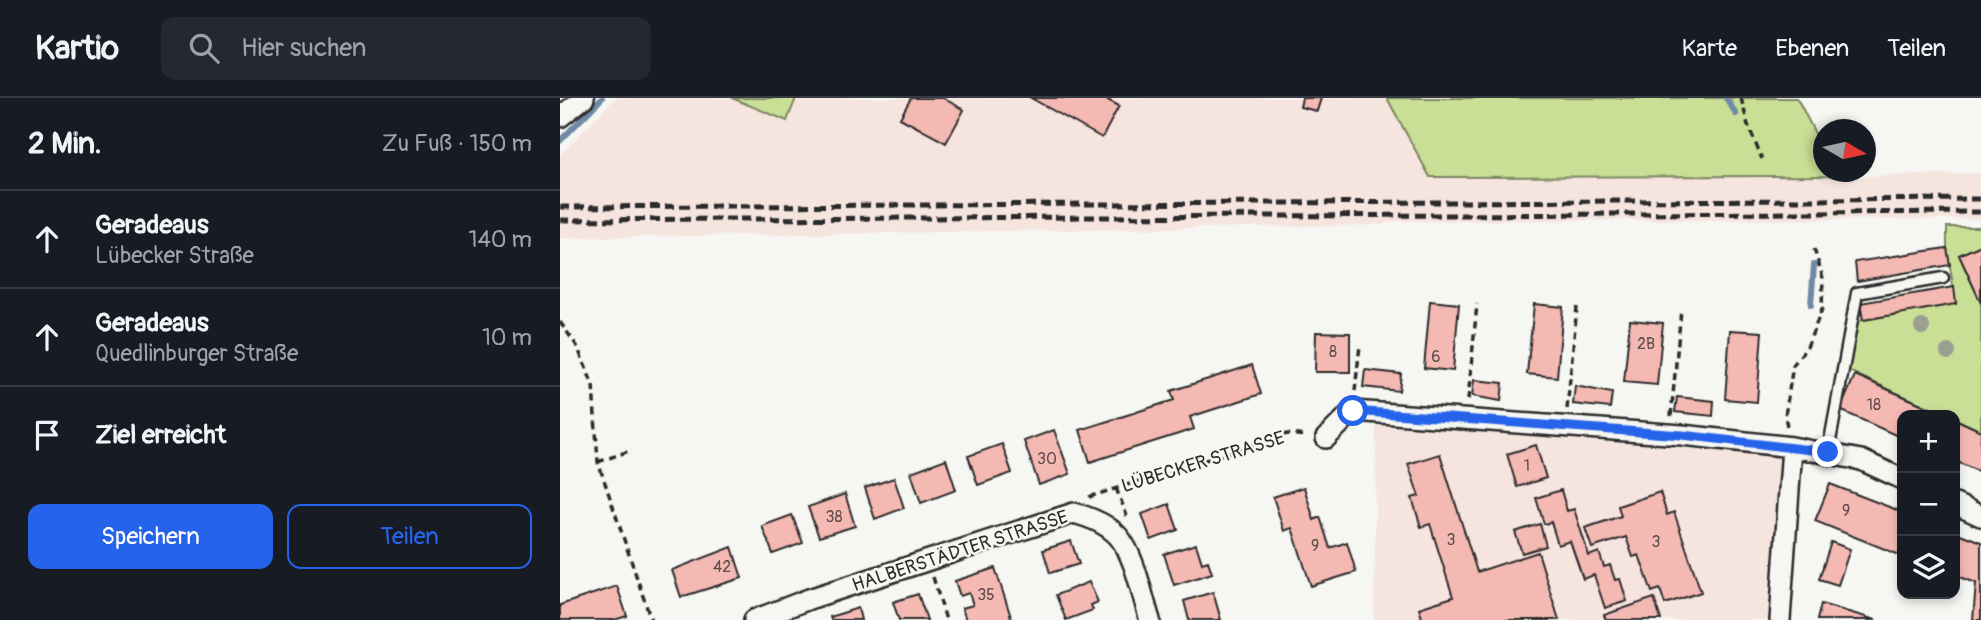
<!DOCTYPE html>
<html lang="de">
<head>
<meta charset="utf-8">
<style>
  body { margin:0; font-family:Pangolin,sans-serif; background:#242831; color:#f1f3f6 }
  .controls { position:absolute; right:21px; bottom:21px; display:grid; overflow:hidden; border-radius:14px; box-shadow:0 4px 10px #0003 }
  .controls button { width:63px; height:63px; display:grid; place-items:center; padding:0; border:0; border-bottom:2px solid #363941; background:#171b24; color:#f1f3f6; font:35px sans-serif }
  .compass { position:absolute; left:1253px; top:21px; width:63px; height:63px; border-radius:50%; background:#171b24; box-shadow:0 4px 10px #0003; rotate:99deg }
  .stop { position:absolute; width:21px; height:21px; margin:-16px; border:5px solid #2563eb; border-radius:50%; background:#fff }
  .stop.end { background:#2563eb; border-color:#fff; box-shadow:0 2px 7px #0008 }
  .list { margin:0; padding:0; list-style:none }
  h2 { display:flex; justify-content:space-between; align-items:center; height:91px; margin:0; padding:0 28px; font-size:30px }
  h2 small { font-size:23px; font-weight:400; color:#9ea1a6 }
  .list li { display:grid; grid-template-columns:46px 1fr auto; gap:21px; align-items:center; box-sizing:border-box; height:98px; padding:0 28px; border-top:2px solid #363941 }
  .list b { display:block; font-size:26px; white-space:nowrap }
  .list p { margin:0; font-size:23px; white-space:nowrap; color:#9ea1a6 }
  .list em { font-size:23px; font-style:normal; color:#9ea1a6 }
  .actions { display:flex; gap:14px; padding:21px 28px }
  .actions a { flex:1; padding:16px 0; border:2px solid #2563eb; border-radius:14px; text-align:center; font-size:24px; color:#2563eb }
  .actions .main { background:#2563eb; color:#fff }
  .icon { flex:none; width:38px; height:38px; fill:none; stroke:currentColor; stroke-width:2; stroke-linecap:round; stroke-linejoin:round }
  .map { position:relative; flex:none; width:1421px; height:522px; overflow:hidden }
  header { display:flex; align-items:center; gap:42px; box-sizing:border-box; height:98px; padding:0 35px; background:#171b24; border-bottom:2px solid #363941 }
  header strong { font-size:33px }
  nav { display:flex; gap:38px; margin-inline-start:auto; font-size:24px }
  .search { width:490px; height:63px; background:#242831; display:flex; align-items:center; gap:18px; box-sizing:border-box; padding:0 24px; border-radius:14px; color:#9ea1a6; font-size:26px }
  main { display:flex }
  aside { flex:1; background:#171b24 }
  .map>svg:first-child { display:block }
  .built { fill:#f6e4df }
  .green { fill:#c9df95; stroke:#7a8560; stroke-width:2 }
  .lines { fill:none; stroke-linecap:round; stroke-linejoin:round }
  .stream { stroke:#6e8aa5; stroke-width:6 }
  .building { fill:#f5b9b3; stroke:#2b2b2b; stroke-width:2 }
  .lane-casing { stroke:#2b2b2b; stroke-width:15 }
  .street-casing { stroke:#2b2b2b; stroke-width:24 }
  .path { stroke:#2b2b2b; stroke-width:3.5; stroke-dasharray:7 5; stroke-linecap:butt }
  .lane { stroke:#f6f6f2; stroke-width:10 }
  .street { stroke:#f6f6f2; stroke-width:19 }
  .rail { stroke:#2b2b2b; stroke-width:5; stroke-dasharray:10 5; stroke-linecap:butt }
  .tree { fill:#9c9f93 }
  .route { stroke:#2563eb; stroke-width:9 }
  .labels { text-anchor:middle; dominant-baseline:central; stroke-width:5; stroke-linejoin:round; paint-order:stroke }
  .number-label { font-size:16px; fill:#5e4e4d }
  .street-label { font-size:19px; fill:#2b2b2b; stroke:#f6f6f2 }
</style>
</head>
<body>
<header>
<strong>Kartio</strong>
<div class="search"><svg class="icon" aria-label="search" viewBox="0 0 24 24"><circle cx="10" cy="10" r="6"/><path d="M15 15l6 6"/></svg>Hier suchen</div>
<nav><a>Karte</a><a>Ebenen</a><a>Teilen</a></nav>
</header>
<main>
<aside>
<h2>2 Min.<small>Zu Fuß · 150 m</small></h2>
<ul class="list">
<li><svg class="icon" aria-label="ahead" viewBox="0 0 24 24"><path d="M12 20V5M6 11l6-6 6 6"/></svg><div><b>Geradeaus</b><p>Lübecker Straße</p></div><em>140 m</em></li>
<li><svg class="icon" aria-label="ahead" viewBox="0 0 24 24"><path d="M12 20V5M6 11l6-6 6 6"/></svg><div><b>Geradeaus</b><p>Quedlinburger Straße</p></div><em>10 m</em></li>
<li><svg class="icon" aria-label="arrive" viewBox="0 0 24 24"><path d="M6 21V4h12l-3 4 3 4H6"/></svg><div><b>Ziel erreicht</b></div></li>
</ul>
<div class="actions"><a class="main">Speichern</a><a>Teilen</a></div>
</aside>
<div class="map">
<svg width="1421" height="522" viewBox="0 0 1421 522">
  <rect width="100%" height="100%" fill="#f6f6f2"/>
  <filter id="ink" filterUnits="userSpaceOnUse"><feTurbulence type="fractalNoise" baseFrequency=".0143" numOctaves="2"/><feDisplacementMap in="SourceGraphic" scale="14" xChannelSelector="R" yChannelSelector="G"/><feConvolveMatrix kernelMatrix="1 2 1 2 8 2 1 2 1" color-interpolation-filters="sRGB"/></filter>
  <g filter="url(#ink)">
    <path class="built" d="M55 0H826L870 79H1280L1421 75V121L834 123 822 127 0 140V57Z
      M816 325 1221 358 1208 522H814Z"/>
    <path class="green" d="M172 0H236L227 23Z
      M827 0H1237L1263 51 1264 74H1275L1278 78 870 79Z
      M1387 129H1421V147L1399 157 1421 205V333L1395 321V317H1386L1284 271 1292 224 1396 206 1387 150Z"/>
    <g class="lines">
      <path class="stream" d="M1166 0 1176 16
        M0 43 42 0
        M1251 207 1254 167"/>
    </g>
    <path class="building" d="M351 0H383L404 12 386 45 340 20Z
      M471 0H544L559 8 542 40Z
      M742 0H761L757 13 740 9Z
      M1421 147V205L1399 157Z
      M1387 150 1390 167 1297 183 1295 164Z
      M1394 189 1396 206 1303 222 1300 205Z
      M870 203 899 206 893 273 864 270Z
      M974 206 1003 209 997 279 967 276Z
      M1070 222 1103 225 1097 287 1064 284Z
      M1170 232 1202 234 1197 304 1165 301Z
      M756 234 790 235V274H755Z
      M692 267 701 296 630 319 634 331 530 364 520 332 614 302 611 293Z
      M805 272 841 276 839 293 803 289Z
      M1295 277 1386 317H1342V340L1280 312Z
      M914 282 943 285 941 303 912 298Z
      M1015 288 1052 295 1050 310 1013 306Z
      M1117 299 1154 303 1153 318 1115 314Z
      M1395 321 1421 333 1420 374 1395 363Z
      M494 332 510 376 479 387 464 343Z
      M442 346 452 375 418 387 408 358Z
      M976 347 986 380 957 389 947 356Z
      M880 356 917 474 978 454 999 522H855L862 520 859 510 893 499 870 426 861 429 852 400 859 398 848 366Z
      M386 361 396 392 361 405 351 374Z
      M334 380 344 410 315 421 305 390Z
      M1270 386 1342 414V458L1255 423Z
      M744 389 754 422 760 419 770 450 787 444 796 474 751 488 732 430 724 433 713 399Z
      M1001 392 1007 413 1014 411 1029 458 1039 454 1044 469 1050 467 1055 482 1060 481 1067 503 1045 510 1034 477 1023 481 1010 443 998 447 991 424 984 426 976 400Z
      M1100 394 1107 417 1114 414 1141 494 1105 506 1100 491 1092 494 1079 457 1073 459 1066 439 1032 450 1025 430 1061 418 1058 408Z
      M285 396 295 428 259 439 248 409Z
      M609 406 618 432 591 442 582 416Z
      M232 417 243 445 213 456 202 428Z
      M980 426 986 448 962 455 955 434Z
      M1395 434 1421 444V522H1413L1416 485 1395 477Z
      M511 443 519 466 490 475 483 452Z
      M1271 444 1290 451 1278 487 1259 481Z
      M636 446 642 465 648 463 652 475 614 487 604 456Z
      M172 449 182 480 121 499 112 472Z
      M435 470 452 522H406L402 510 413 507 409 495 400 498 395 483Z
      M529 484 538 504 531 507 533 512 506 522 496 497Z
      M57 488 67 518 54 522H0V507Z
      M653 494 661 522H629L624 503Z
      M358 496 367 522H339L333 504Z
      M1094 500 1101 522H1046L1044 517Z
      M1261 506 1316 522H1257Z
      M298 510 301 522H271L270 519Z"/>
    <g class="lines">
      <defs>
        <path id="lane" d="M1268 354 1297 195 1383 180"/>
        <path id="street" d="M0 19 24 0
          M766 340 793 313 1122 337 1232 349 1301 362 1342 381
          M1395 406 1421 418
          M194 522 249 501 514 415C529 419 547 426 558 438 575 457 582 498 590 522
          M1220 522 1232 349"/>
      </defs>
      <use href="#lane" class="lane-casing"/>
      <use href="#street" class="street-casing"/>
      <path class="path" d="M1181 0 1188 27 1202 61
        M0 224 17 248 33 287 38 364 91 522
        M795 293 800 247
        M908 302 917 206
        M1007 311 1017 209
        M1111 318 1121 212
        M1227 328 1225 318 1233 267 1247 249 1262 211 1263 180 1254 151
        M38 364 72 352
        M556 390 567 418
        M529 399 727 336 746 338
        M373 479 386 522"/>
      <use href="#lane" class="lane"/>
      <use href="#street" class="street"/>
      <path class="rail" d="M0 109 1421 101
        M0 122 1421 114"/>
    </g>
    <g class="tree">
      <circle cx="1362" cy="229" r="8"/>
      <circle cx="1388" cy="254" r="8"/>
    </g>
  </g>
  <g class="lines" filter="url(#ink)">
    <path class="route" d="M793 313 1122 337 1268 354"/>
  </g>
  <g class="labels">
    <g class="number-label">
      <text x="1086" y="246">2B</text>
      <text x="773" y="254">8</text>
      <text x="876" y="259">6</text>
      <text x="1314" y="307">18</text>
      <text x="487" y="361">30</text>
      <text x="967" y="368">1</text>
      <text x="1286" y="413">9</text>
      <text x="274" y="419">38</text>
      <text x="891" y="442">3</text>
      <text x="1096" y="444">3</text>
      <text x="755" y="448">9</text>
      <text x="162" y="469">42</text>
      <text x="426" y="497">35</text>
    </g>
    <g class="street-label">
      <text transform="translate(643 364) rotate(-17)">LÜBECKER STRASSE</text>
      <text transform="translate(400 453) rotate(-18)">HALBERSTÄDTER STRASSE</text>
    </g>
  </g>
</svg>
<div class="controls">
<button>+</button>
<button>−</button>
<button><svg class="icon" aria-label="layers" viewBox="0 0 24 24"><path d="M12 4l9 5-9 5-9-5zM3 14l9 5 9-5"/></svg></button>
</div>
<svg class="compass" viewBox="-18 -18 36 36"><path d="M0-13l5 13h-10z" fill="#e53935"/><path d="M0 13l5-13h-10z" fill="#9ea1a6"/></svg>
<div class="stop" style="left:793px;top:313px"></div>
<div class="stop end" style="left:1268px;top:354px"></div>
</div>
</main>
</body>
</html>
